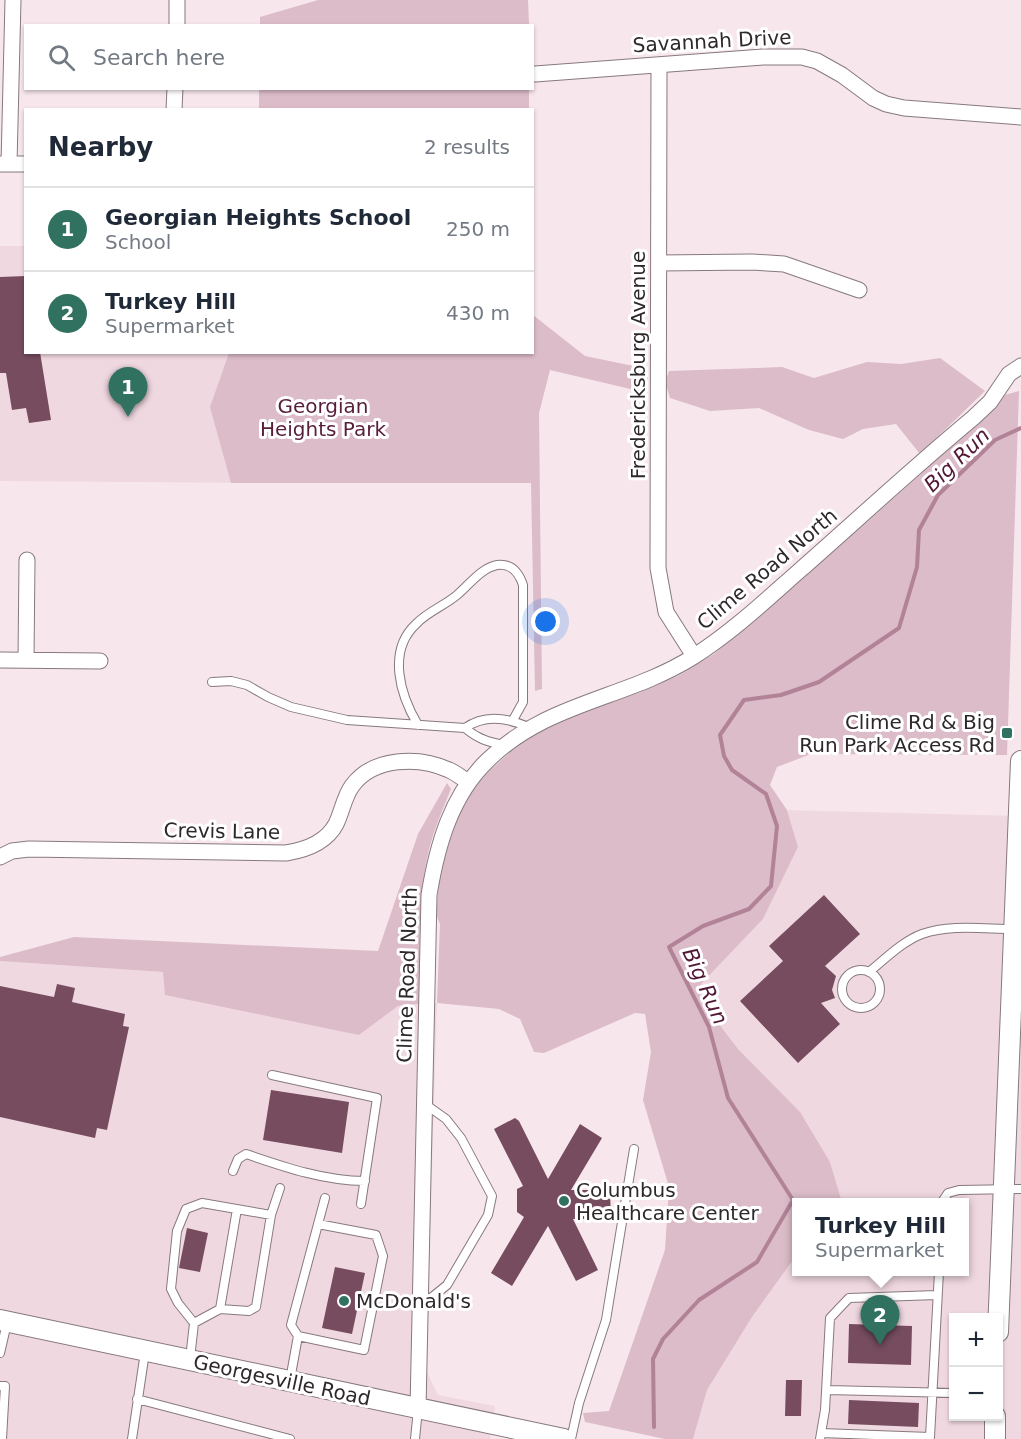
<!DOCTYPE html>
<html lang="en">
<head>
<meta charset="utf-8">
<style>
  body { margin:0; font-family:"DejaVu Sans",sans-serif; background:#f6f6f7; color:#1f2937 }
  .controls { position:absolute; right:18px; bottom:18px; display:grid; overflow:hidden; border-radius:0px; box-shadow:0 2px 4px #0004 }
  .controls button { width:54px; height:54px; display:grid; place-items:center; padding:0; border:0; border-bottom:2px solid #e0e1e3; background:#fff; color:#1f2937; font:30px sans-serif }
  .you { position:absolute; left:546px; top:622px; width:21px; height:21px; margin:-15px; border:4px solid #fff; border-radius:50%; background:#1a73e8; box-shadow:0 0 0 9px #1a73e833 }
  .badge { display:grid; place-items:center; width:39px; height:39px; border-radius:50%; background:#317160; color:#fff; font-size:20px; font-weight:700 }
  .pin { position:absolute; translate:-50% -50px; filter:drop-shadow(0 2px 3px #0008) }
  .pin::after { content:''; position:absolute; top:32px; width:21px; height:18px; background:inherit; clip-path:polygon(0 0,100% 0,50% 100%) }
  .popup { position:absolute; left:792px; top:1198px; width:177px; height:78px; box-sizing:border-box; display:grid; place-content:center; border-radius:0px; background:#fff; filter:drop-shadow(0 2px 4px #0005); font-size:20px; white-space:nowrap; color:#747a83 }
  .popup b { font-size:22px; color:#1f2937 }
  .popup::after { content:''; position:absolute; left:50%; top:100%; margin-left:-12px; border:12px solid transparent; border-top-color:#fff }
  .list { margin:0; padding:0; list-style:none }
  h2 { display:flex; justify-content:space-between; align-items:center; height:78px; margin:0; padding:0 24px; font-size:26px }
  h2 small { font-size:20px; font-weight:400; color:#747a83 }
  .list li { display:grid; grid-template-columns:39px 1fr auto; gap:18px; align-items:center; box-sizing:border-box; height:84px; padding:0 24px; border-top:2px solid #e0e1e3 }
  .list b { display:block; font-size:22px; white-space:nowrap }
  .list p { margin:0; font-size:20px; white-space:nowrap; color:#747a83 }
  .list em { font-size:20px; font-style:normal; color:#747a83 }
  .icon { flex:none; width:33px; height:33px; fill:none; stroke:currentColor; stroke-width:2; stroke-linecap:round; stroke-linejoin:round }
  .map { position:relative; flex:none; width:1021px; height:1439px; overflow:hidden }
  .search { position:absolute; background:#fff; box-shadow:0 2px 4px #0004; left:24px; top:24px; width:510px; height:66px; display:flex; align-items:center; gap:15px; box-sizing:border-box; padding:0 21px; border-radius:0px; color:#747a83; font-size:22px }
  .panel { position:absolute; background:#fff; box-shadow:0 2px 4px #0004; left:24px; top:108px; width:510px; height:246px; border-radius:0px }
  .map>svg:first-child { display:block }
  .built { fill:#f0d8e1; fill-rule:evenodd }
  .green { fill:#dbbcc8 }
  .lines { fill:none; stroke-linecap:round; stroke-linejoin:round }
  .stream { stroke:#b28396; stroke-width:4 }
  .building { fill:#764c5e }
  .lane-casing { stroke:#87797e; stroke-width:10 }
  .street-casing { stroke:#87797e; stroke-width:17 }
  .secondary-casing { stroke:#87797e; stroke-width:22 }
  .lane { stroke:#fff; stroke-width:8 }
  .street { stroke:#fff; stroke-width:15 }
  .secondary { stroke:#fff; stroke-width:20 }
  .poi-dot { fill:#317160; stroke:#fff; stroke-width:2 }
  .labels { text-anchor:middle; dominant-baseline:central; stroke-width:6; stroke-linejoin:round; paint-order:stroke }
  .street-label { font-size:20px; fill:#2e282a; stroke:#fff }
  .park-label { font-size:20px; fill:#571d39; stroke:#fff }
  .poi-label { font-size:20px; fill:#2e282a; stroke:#fff; text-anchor:start }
  .water-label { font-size:21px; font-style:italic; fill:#521835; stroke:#fff }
</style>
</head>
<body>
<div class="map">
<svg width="1021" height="1439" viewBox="0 0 1021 1439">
  <rect width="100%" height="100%" fill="#f7e7ed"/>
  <path class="built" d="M0 246H25L26 352 257 353 256 483 0 481Z
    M787 810 1021 816V1439H693L707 1390 752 1317 790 1264 796 1259V1272H964V1202H842L830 1162 738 1049 700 999 701 984 763 919 798 847ZM954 1318H998V1416H954Z
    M0 961 163 972 359 1035 398 1006 437 1003 426 1370 438 1395 495 1406 490 1439H0Z"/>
  <path class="green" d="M318 0H528L529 25H260V17Z
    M259 89H529V109H259Z
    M533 315 585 356 648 369 647 388 639 391 550 370 539 413 542 689 535 691 531 483H231L210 407 229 353 532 352Z
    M940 358 985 391 920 454 896 424 863 429 843 439 809 430 759 408 710 411 670 398 665 382 669 371 782 367 814 378 867 362 901 364Z
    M1019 391 1007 755 811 754 777 767 770 785 787 810 798 847 763 919 701 984 700 999 738 1049 800 1112 830 1162 842 1202H796V1259L790 1264 752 1317 707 1390 693 1439H665L585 1422 583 1413 609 1411 665 1250 669 1187 643 1100 651 1052 645 1014 635 1013 544 1053 534 1052 520 1019 499 1009 437 1003 440 924 436 914 440 871 450 832 465 800 487 773 519 744 549 725 570 715 638 693 678 676 714 654 795 585 920 475 1005 395Z
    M447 783 451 789C443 809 434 829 429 850 417 900 420 954 419 1004L398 1006 359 1035 165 995 163 972 0 961V957L74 937 378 951 418 834Z"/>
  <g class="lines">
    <path class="stream" d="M654 1427 653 1359 663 1339 699 1300 757 1262 793 1200 728 1098 709 1027 669 947 703 926 749 909 771 886 777 826 766 794 732 770 724 756 720 735 744 700 781 695 819 682 899 628 917 567 919 530 938 495 995 440 1021 428"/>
  </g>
  <path class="building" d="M26 276V352H40L51 420 29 423 26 408 12 410 6 373H0V277Z
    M824 895 860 934 825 966 836 976 832 990 835 998 821 1003 840 1024 798 1063 740 1001 783 961 769 946Z
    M57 984 75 988 72 1002 125 1014 123 1026 129 1027 107 1130 97 1128 95 1138 0 1117V986L54 997Z
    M271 1090 349 1102 342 1153 263 1140Z
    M515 1118 519 1121 548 1179 580 1124 602 1138 571 1190H610L611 1219H573L598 1270 576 1281 548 1226 512 1286 491 1273 524 1217 517 1212V1189L523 1186 494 1129Z
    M187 1228 208 1233 200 1272 179 1268Z
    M335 1267 365 1273 352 1334 322 1328Z
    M849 1324 912 1326 911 1365 848 1363Z
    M786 1380H802L801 1416H785Z
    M849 1400 919 1403 918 1427 848 1424Z"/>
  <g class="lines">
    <defs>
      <path id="lane" d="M212 682 231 681 247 685 268 697 291 707 347 720 465 728C478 739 488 742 504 745
        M418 725C400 695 387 651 416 624 427 612 444 606 457 595 469 585 481 568 497 565 512 563 519 573 523 585V702L513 720
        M465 728C486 713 509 718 530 728
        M842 989a19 19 0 1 1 38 0a19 19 0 1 1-38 0Z
        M869 972C885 959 903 941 922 934 950 924 985 929 1014 929
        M272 1075 377 1098 361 1204
        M233 1171 238 1159 246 1154C284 1167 324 1181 365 1181
        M942 1202 948 1193 959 1190 1021 1189
        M237 1209 220 1309 249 1311 256 1307 271 1215
        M318 1224 376 1235 383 1256 364 1350 298 1336 291 1325 325 1198
        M421 1306 447 1285 488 1215 492 1196 461 1138 446 1119 425 1104
        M194 1323 220 1309
        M0 1353 7 1323
        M190 1359 194 1323 178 1303 171 1289 177 1231 186 1209 202 1203 271 1215 280 1188
        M290 1380 298 1336
        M0 1386H5L2 1439
        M827 1390 954 1393
        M137 1399 290 1439
        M821 1433 825 1410 830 1318 849 1298 937 1295
        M132 1439 145 1352
        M415 1439 418 1409
        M571 1439 579 1403 606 1320 634 1149
        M820 1439 821 1433 930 1437 939 1272"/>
      <path id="street" d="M177 26V0
        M659 65 658 568 666 612 694 656
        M535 74 763 57H802L817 61 842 75 873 98 886 104 904 108 1021 117
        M174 110 175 88
        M0 164H26
        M9 164 13 0
        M659 263 752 262 784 264 859 290
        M0 660 100 661
        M26 660 27 560
        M0 857 12 851 29 849 286 853C305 850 326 843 336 824 342 812 344 797 352 786 373 757 419 756 449 770 456 773 462 778 468 782
        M418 1409 429 895C437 846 451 795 488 760 547 702 626 699 693 657 732 632 765 601 799 571 857 520 914 467 973 418L990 402 1009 374 1021 366"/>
      <path id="secondary" d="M0 1320 564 1439
        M998 1332 1021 761
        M995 1439V1416"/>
    </defs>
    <use href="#lane" class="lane-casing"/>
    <use href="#street" class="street-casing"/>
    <use href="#secondary" class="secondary-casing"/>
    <use href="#lane" class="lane"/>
    <use href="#street" class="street"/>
    <use href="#secondary" class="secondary"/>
  </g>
  <g class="poi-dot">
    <rect x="1001" y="727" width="12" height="12" rx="3"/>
    <circle cx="564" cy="1201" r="6"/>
    <circle cx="344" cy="1301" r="6"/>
  </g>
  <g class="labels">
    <g class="street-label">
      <text transform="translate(712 41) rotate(-3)">Savannah Drive</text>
      <text transform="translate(638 365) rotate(-90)">Fredericksburg Avenue</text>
      <text transform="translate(767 569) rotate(-40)">Clime Road North</text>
      <text transform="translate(222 831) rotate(1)">Crevis Lane</text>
      <text transform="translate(407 975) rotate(-88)">Clime Road North</text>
      <text transform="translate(282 1380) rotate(12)">Georgesville Road</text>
    </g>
    <g class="park-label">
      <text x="323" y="406">Georgian<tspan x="323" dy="23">Heights Park</tspan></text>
    </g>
    <g class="poi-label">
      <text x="995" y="722" text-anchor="end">Clime Rd &amp; Big<tspan x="995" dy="23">Run Park Access Rd</tspan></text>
      <text x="576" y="1190">Columbus<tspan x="576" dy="23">Healthcare Center</tspan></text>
      <text x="356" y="1301">McDonald's</text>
    </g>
    <g class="water-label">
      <text transform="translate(957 460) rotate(-44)">Big Run</text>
      <text transform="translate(705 986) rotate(66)">Big Run</text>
    </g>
  </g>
</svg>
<div class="controls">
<button>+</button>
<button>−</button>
</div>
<div class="you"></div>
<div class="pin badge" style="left:128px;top:417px">1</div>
<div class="pin badge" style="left:880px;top:1345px">2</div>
<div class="popup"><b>Turkey Hill</b>Supermarket</div>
<div class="search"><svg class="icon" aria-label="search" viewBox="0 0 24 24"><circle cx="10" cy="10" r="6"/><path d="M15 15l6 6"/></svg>Search here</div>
<section class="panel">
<h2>Nearby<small>2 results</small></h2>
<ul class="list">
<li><span class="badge">1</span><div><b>Georgian Heights School</b><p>School</p></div><em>250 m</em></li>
<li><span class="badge">2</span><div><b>Turkey Hill</b><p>Supermarket</p></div><em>430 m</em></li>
</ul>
</section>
</div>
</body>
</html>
